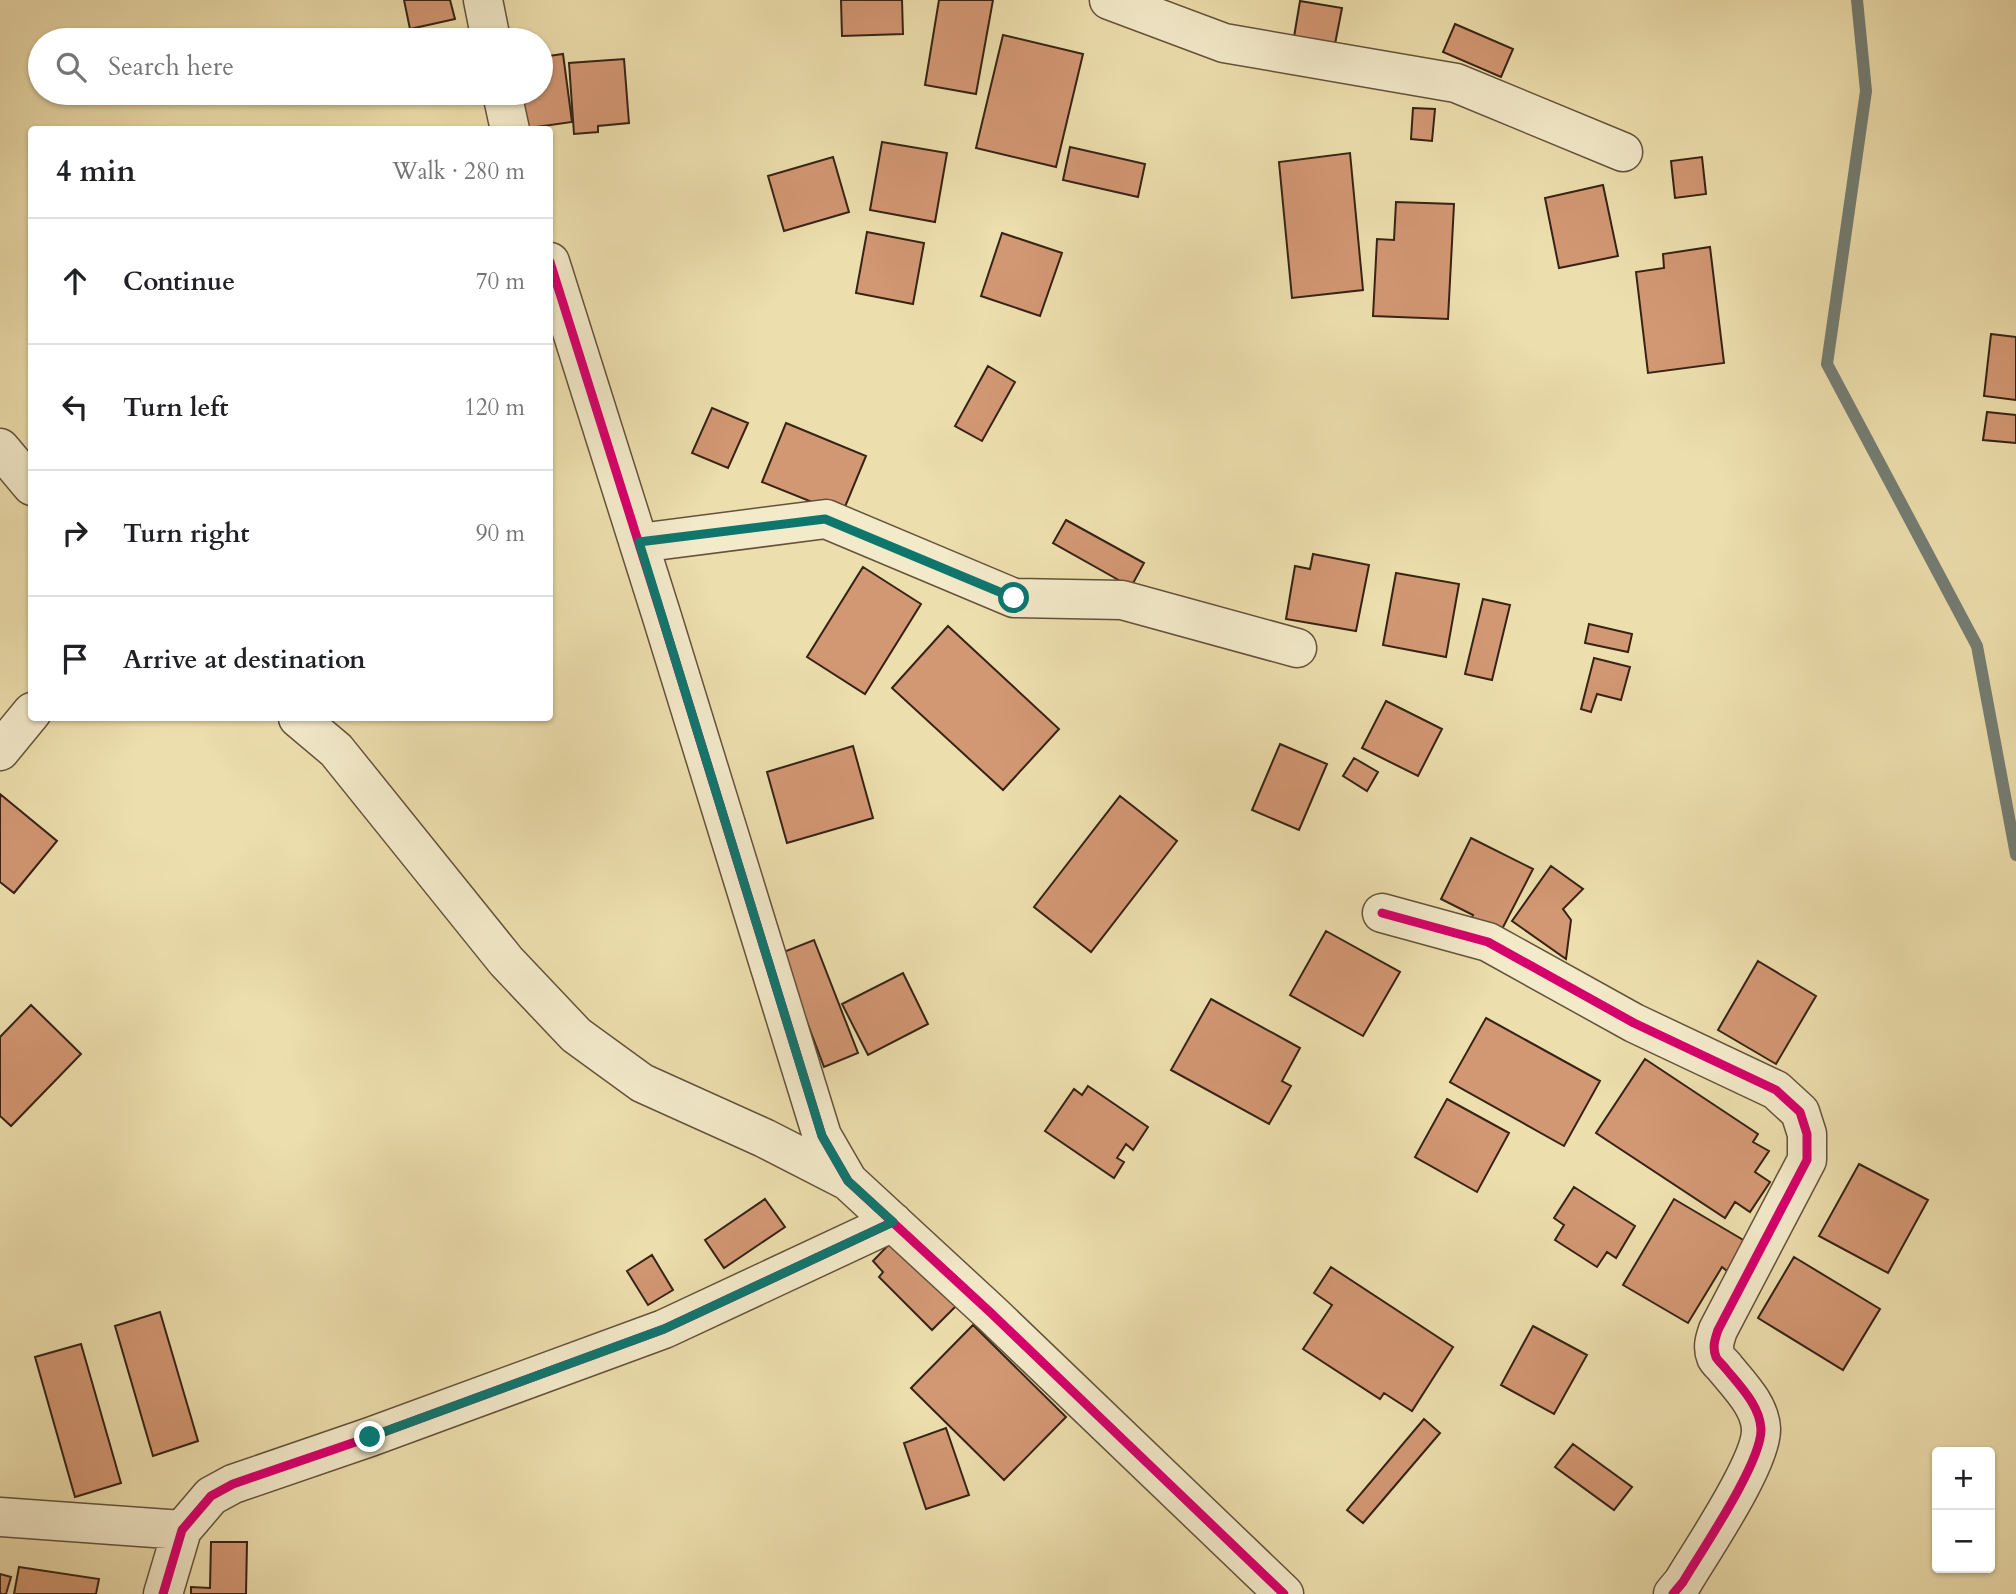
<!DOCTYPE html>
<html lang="en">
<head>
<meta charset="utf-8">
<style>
  body { margin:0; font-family:Cardo,serif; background:#f6f6f6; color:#202124 }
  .controls { position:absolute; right:21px; bottom:21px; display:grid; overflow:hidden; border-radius:7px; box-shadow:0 2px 5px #0004 }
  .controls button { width:63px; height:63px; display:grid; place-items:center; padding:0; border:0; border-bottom:2px solid #e0e0e0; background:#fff; color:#202124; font:35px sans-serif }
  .stop { position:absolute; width:21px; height:21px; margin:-16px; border:5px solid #0f766e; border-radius:50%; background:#fff }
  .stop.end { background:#0f766e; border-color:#fff; box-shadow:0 2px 7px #0008 }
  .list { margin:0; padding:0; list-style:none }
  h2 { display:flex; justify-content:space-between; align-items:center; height:91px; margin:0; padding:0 28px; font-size:30px }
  h2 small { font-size:23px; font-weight:400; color:#757577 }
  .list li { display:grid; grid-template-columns:46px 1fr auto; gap:21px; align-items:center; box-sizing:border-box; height:126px; padding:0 28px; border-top:2px solid #e0e0e0 }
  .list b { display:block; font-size:26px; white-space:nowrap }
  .list em { font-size:23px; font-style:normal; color:#757577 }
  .icon { flex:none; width:38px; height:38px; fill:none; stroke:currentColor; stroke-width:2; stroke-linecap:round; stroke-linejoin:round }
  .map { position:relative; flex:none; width:2016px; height:1594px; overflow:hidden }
  .search { position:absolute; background:#fff; box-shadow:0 2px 5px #0004; left:28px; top:28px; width:525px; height:77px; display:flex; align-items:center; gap:18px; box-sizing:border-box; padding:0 24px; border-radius:38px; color:#757577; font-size:26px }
  .panel { position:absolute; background:#fff; box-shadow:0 2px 5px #0004; left:28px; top:126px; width:525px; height:595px; border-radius:7px }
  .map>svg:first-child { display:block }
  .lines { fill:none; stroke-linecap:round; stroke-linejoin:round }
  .stream { stroke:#747e74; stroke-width:12 }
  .building { fill:#d29773; stroke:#362315; stroke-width:2 }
  .minor-casing { stroke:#64523b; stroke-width:41 }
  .minor { stroke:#f3eaca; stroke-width:38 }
  .cycleway-casing { stroke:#f3eaca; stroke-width:13 }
  .cycleway { stroke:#d6006c; stroke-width:9 }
  .route { stroke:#0f766e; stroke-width:9 }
</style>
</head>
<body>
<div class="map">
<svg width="2016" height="1594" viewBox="0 0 2016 1594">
  <rect width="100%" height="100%" fill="#eddead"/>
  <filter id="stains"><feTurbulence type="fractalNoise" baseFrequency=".00286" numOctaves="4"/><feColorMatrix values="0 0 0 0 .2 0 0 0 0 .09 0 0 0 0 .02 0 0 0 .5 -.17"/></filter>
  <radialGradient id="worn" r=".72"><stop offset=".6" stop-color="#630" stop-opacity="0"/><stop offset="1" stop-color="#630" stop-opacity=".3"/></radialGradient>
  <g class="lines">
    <path class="stream" d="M1857 0 1866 91 1827 364 1977 646 2016 855"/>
  </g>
  <path class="building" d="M404 0H450L455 19 410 29Z
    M841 0H902L903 34 842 36Z
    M939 0H993L976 94 925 85Z
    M1300 1 1342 8 1335 44 1294 37Z
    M1455 24 1513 49 1501 77 1443 52Z
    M1003 35 1083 54 1056 167 976 148Z
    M563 54 572 122 522 129 517 93H541V57Z
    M624 59 629 123 598 126V132L574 134 569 63Z
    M1413 108 1435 109 1432 141 1411 139Z
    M882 142 947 153 935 222 870 210Z
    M1070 147 1145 164 1138 197 1063 180Z
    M1350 153 1363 290 1292 298 1279 162Z
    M833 157 849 212 784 231 768 176Z
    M1702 157 1706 194 1675 198 1671 161Z
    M1603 185 1618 256 1559 268 1545 198Z
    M1396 202 1454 204 1448 319 1373 316 1377 239 1394 240Z
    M867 232 924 243 913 304 856 293Z
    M1002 233 1062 253 1040 316 981 296Z
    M1710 247 1724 363 1648 373 1636 272 1664 268 1663 254Z
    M1991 334 2016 337V400L1984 396Z
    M988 366 1015 382 982 441 955 426Z
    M712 408 748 423 728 468 692 453Z
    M1987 412 2016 415V443L1983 440Z
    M786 423 866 456 842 514 762 482Z
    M1066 520 1144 563 1131 587 1053 543Z
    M1313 554 1369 565 1356 631 1286 619 1295 566 1310 569Z
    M863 567 921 604 865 694 807 657Z
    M1396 573 1459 584 1446 657 1383 645Z
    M1483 599 1510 605 1492 680 1465 674Z
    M1589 624 1632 634 1628 652 1585 643Z
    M948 626 1059 729 1003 790 892 688Z
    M1594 658 1630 667 1621 700 1597 694 1591 712 1581 709Z
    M1386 701 1442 729 1418 776 1362 748Z
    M1280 744 1327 764 1299 830 1252 810Z
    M853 746 873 818 787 843 767 772Z
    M1354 758 1378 772 1367 791 1343 776Z
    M0 794 57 841 14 893 0 882Z
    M1120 796 1177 841 1091 952 1034 907Z
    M1471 838 1533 869 1499 935 1470 921 1473 915 1441 899Z
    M1551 866 1583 889 1563 909 1571 920 1566 959 1512 921Z
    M1326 931 1400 972 1363 1036 1290 995Z
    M814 940 858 1053 824 1067 781 953Z
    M1758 961 1816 996 1776 1064 1718 1030Z
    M903 973 928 1024 868 1055 842 1004Z
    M1211 999 1300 1048 1282 1081 1291 1086 1269 1124 1171 1070Z
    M31 1005 81 1054 11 1126 0 1116V1037Z
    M1486 1018 1600 1081 1564 1146 1450 1082Z
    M1645 1059 1758 1134 1753 1142 1769 1151 1755 1172 1770 1182 1750 1212 1735 1202 1725 1218 1596 1133Z
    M1088 1086 1148 1127 1133 1150 1126 1144 1117 1158 1124 1162 1114 1178 1045 1131 1074 1089 1082 1095Z
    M1447 1099 1509 1133 1477 1192 1415 1157Z
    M1859 1164 1928 1200 1888 1273 1819 1236Z
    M1574 1187 1635 1226 1616 1258 1607 1252 1597 1267 1555 1240 1564 1225 1554 1218Z
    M765 1199 785 1227 724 1268 705 1240Z
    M1674 1199 1745 1241 1727 1271 1722 1267 1688 1323 1623 1285Z
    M897 1236 961 1301 932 1330 879 1277 883 1272 873 1261Z
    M652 1255 673 1290 648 1305 627 1271Z
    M1794 1257 1880 1309 1843 1370 1758 1318Z
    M1331 1267 1453 1347 1412 1411 1384 1393 1380 1399 1303 1349 1332 1305 1314 1293Z
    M160 1312 198 1441 153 1456 115 1326Z
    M973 1325 1066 1417 1004 1480 911 1388Z
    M1533 1326 1587 1355 1554 1414 1501 1385Z
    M81 1344 121 1483 75 1497 35 1357Z
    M1424 1419 1440 1433 1363 1523 1347 1510Z
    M946 1428 969 1495 926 1509 904 1443Z
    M1573 1444 1632 1487 1614 1510 1555 1467Z
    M211 1542H247L246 1594H191V1587L210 1588Z
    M19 1567 99 1579 96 1594H14Z
    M0 1574 11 1577 6 1594H0Z"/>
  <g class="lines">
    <defs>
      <path id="minor" d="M483 0 491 40
        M1109 0 1224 43 1456 83 1623 152
        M502 93 510 130
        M550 262 662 617 822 1136 848 1181 991 1313 1284 1594
        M0 448 32 486
        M639 543 826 519 1014 598 1122 600 1297 648
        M298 718 336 750 506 961 576 1035 642 1083 764 1138 848 1181
        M0 751 32 712
        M1382 913 1488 942 1634 1023 1776 1090 1800 1112 1807 1134V1160L1718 1330C1715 1339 1712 1347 1716 1357 1718 1361 1723 1365 1726 1369 1740 1386 1760 1406 1761 1429 1762 1462 1702 1550 1683 1582L1673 1594
        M0 1517 182 1530
        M163 1594 182 1530 211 1496 233 1484 370 1437 664 1329 893 1222"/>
    </defs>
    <use href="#minor" class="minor-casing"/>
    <use href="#minor" class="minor"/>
    <defs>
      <path id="cycleway" d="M550 262 662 617 822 1136 848 1181 991 1313 1284 1594
        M1382 913 1488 942 1634 1023 1776 1090 1800 1112 1807 1134V1160L1718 1330C1715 1339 1712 1347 1716 1357 1718 1361 1723 1365 1726 1369 1740 1386 1760 1406 1761 1429 1762 1462 1702 1550 1683 1582L1673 1594
        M163 1594 182 1530 211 1496 233 1484 370 1437 664 1329 893 1222"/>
    </defs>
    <use href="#cycleway" class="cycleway-casing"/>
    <use href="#cycleway" class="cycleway"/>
  </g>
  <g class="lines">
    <path class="route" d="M370 1437 664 1329 893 1222 848 1181 822 1136 639 542 825 519 1014 598"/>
  </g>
  <rect width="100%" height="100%" filter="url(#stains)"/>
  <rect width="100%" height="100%" fill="url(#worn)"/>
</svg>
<div class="controls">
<button>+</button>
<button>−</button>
</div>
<div class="stop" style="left:1014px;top:598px"></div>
<div class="stop end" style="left:370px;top:1437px"></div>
<div class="search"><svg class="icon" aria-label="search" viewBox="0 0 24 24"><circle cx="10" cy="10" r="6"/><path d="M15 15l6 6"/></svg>Search here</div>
<section class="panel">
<h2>4 min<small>Walk · 280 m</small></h2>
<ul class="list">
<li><svg class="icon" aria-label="ahead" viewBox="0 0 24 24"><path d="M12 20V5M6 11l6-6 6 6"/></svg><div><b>Continue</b></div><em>70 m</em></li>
<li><svg class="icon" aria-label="left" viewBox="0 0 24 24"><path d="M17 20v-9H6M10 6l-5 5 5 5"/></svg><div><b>Turn left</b></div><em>120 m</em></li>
<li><svg class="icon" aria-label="right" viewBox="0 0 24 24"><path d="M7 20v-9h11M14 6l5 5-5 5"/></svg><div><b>Turn right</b></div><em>90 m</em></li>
<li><svg class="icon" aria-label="arrive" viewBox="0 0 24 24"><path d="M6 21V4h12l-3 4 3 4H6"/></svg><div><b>Arrive at destination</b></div></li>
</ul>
</section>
</div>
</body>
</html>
